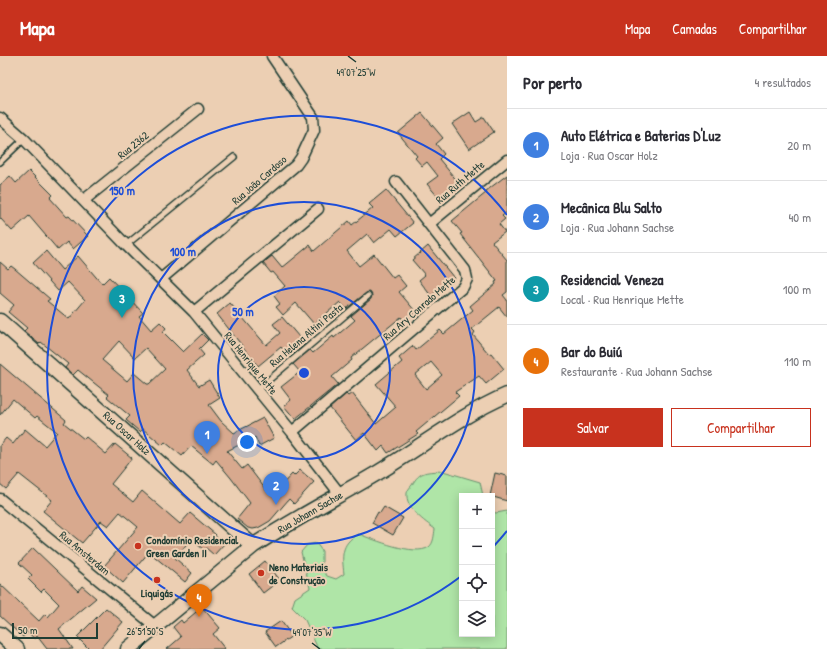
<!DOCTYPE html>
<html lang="pt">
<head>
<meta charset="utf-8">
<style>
  body { margin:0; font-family:"Patrick Hand",sans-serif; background:#f2f2f3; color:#2b2b33 }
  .controls { position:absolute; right:12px; bottom:12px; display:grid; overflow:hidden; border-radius:0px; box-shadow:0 2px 10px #0003 }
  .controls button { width:36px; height:36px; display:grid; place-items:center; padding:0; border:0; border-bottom:1px solid #e1e1e2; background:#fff; color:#2b2b33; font:20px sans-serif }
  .scale { position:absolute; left:12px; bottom:10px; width:86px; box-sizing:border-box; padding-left:4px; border:2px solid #1f3d34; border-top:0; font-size:11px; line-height:14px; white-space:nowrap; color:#1f3d34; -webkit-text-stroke:3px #eccfb3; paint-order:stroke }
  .you { position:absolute; left:247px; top:386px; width:14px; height:14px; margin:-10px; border:3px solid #fff; border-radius:50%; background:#1a73e8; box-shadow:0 0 0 6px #1a73e833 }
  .badge { display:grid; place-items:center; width:26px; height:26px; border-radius:50%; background:#c8321e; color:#fff; font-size:13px; font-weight:700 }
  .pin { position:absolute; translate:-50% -33px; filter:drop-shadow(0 1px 2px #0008) }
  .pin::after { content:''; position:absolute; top:21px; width:14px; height:12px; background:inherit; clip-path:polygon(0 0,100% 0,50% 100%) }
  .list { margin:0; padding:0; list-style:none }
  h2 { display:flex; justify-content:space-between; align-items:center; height:52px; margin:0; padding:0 16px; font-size:17px }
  h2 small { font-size:13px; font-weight:400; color:#7c7c81 }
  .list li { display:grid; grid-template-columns:26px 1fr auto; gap:12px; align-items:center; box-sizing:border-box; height:72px; padding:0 16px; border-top:1px solid #e1e1e2 }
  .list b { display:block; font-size:15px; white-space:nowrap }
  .list p { margin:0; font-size:13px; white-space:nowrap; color:#7c7c81 }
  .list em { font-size:13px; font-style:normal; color:#7c7c81 }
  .actions { display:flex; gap:8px; padding:12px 16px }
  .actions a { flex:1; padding:9px 0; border:1px solid #c8321e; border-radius:0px; text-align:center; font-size:14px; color:#c8321e }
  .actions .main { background:#c8321e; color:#fff }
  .icon { flex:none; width:22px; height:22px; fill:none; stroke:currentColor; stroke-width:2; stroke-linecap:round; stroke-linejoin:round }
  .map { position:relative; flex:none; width:507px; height:593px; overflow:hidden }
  header { display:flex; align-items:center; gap:24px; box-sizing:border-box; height:56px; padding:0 20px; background:#c8321e; color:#fff }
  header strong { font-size:19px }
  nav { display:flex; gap:22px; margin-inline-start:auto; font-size:14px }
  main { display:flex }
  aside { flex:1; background:#fff }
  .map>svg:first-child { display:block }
  .green { fill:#afe5a7; stroke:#67916e }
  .building { fill:#d8a98e; stroke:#1f3d34; fill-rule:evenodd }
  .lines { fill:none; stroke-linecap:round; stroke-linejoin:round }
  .lane-casing { stroke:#1f3d34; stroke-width:8 }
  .street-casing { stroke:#1f3d34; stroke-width:13 }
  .secondary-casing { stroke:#1f3d34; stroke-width:17 }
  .lane { stroke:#eccfb3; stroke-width:5 }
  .street { stroke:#eccfb3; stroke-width:10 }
  .secondary { stroke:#eccfb3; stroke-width:14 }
  .ticks { fill:none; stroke:#1f3d34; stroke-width:1.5 }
  .ring { fill:none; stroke:#1d4ed8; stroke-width:2 }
  .poi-dot { fill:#c8321e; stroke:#eccfb3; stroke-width:1.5 }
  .labels { text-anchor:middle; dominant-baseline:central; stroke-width:4; stroke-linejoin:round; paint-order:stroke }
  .street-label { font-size:11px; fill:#1f3d34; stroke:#eccfb3 }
  .poi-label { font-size:11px; font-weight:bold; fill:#1f3d34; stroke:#eccfb3; text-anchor:start }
  .ticks-label { font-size:10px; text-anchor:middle; fill:#1f3d34; stroke:#eccfb3; stroke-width:4; stroke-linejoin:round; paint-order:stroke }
  .centre { fill:#1d4ed8; stroke:#eccfb3; stroke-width:2 }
  .ring-label { font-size:12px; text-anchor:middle; font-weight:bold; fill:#1d4ed8; stroke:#eccfb3; stroke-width:4; stroke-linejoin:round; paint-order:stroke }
</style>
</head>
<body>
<header>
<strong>Mapa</strong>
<nav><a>Mapa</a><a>Camadas</a><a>Compartilhar</a></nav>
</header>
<main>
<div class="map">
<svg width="507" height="593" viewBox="0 0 507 593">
  <rect width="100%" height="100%" fill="#eccfb3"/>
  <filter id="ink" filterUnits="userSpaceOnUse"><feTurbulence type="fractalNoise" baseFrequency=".025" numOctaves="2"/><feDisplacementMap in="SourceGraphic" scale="8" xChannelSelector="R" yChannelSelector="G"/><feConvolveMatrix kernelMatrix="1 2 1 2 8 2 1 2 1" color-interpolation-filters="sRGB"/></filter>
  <g filter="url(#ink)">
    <path class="green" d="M443 415 480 426 483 440H462V578H492V456L496 457 507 455V593H318L305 564 292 551 295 542 310 532 301 496 307 489 316 487 322 495V513L327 520 336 523 344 518C342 501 340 488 358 478 373 483 415 501 429 491 434 487 434 479 435 473 425 466 405 452 407 437 407 435 410 431 412 429 420 414 428 416 443 415Z"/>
    <path class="building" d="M470 56 476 66 484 61 494 76 469 93 452 68Z
      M422 57 443 82 436 88 444 98 439 103 458 126 439 142 427 128 438 120 427 106 422 110 415 102 417 100 398 77Z
      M29 115 53 139 50 142 67 161 69 160 88 180 73 193 67 186 58 194 29 160 12 175 0 162V129L10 120 16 127Z
      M507 119V156L502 160 505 163 499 168 505 176 492 186 507 204V236L503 239 507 244V261L499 251 472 273 475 276 473 279 489 298 491 297 504 313 486 328 479 320 455 336 459 340 416 376 418 378 388 397 383 390 378 395 364 377 356 384 330 352 346 338 348 340 352 337 376 368 396 351 376 328 402 306 399 302 413 290 416 294 440 274 444 278 473 254 470 250 496 228 495 226 497 225 460 178 462 177 452 165 487 136 486 135ZM431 306 442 319 426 333 415 319Z
      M386 134 413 167 397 180 391 173 374 187 367 178 347 195 359 210 374 198 393 222 397 219 406 230 399 236 416 256 404 265 401 261 351 302 352 304 332 321 338 328 295 363 284 350 291 344 281 331 300 316 293 308 310 294 313 297 333 280 334 282 355 264 351 260 371 243 372 239 370 236 366 237 346 253 340 246 314 268 296 247 283 259 276 251 280 248 274 240 285 230 273 216 271 217 263 207 272 200 282 212 310 189 314 195 349 165 352 169 373 152 369 148Z
      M428 190 454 222 431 240 419 224 425 219 412 204Z
      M46 195 62 214 78 200 102 228 109 221 143 257 139 260 151 274 160 266 166 272 163 276 183 296 202 278 208 284 199 293 204 299 187 314 199 330 209 324 220 342 209 349 221 365 234 377 263 362 274 382 259 390 255 381 227 395 242 413 247 409 266 434 272 428 278 433 292 418 294 420 300 414 314 426 294 448 289 443 270 465 258 472 253 473 248 472 237 463 250 447 231 422 216 404 213 408 191 390 182 400 165 386 162 389 143 373 140 376 126 364 130 360 107 341 109 339 78 314 73 319 65 312 68 308 41 286 39 288 24 275 27 272 8 256 14 249 0 237V206L8 213 11 210 15 213 50 243 47 245 69 263 85 244 68 226 58 235 33 207ZM119 285 135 302 146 292 165 313 149 328H147L134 317 127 325 102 304Z
      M230 247 266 289 280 277 273 268 282 261 305 288 289 301 281 291 258 310 217 258Z
      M0 308 66 364 64 367 84 383 86 381 106 398 115 388 132 402 111 428 133 446 142 435 180 468 190 457 216 479 215 480 224 488 214 499 206 492 204 494 191 483 175 502 192 517 185 526 149 496 123 527 104 510 138 471 120 456 108 470 101 465 82 487 43 455 52 444 19 418 6 433 0 428V389L6 382 13 388 25 373 45 390 57 376 37 360 35 362 13 343 0 359Z
      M495 417 507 420V445L490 440Z
      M384 451 403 462 393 479 372 467 378 456 380 457Z
      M33 492 78 535 82 530 96 542 59 573 73 593H47L37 580 35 583 27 576 23 581 0 560V528L39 565 45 558 48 561 59 548 44 533 41 536 28 523 32 519 19 507Z
      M265 505 280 524 263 537 249 518Z
      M202 551 220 572 213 578 225 593H167L181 581 173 571 181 564 183 567Z
      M106 552 123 566 100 593H89L77 581Z
      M281 565 292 580 276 591 265 576Z"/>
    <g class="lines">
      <defs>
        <path id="lane" d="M0 106 24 83
          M126 189 234 101
          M257 334 368 240"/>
        <path id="street" d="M0 62 24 83 126 189 194 256 292 376 340 438
          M84 144 198 53
          M429 168 507 104
          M161 223 296 109 301 102 314 74 313 61 272 0
          M194 256 318 153
          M292 376 463 231 467 223 465 214 396 126
          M0 443 155 570"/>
        <path id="secondary" d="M0 265 253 490
          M0 578 17 593
          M128 593 253 490C294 463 337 441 379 416 422 390 461 359 507 339"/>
      </defs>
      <use href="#lane" class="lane-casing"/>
      <use href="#street" class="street-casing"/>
      <use href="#secondary" class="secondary-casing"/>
      <use href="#lane" class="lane"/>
      <use href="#street" class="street"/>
      <use href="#secondary" class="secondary"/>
    </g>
  </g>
  <path class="ticks" d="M348 0 356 6M312 587 320 593M139 593 145 585"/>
  <g class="ring">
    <circle cx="304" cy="317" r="86"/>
    <circle cx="304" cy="317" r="171"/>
    <path d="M507 475A257 257 0 0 1 493 491M460 521A257 257 0 1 1 507 159"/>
  </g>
  <g class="poi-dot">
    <circle cx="138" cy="490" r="4"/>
    <circle cx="261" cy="517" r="4"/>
    <circle cx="157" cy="524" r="4"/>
  </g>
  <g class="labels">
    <g class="street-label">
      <text transform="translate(133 89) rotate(-39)">Rua 2362</text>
      <text transform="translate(259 124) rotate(-41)">Rua João Cardoso</text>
      <text transform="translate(460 126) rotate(-40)">Rua Ruth Mette</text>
      <text transform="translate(419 252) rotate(-41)">Rua Ary Conrado Mette</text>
      <text transform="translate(306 279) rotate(-40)">Rua Helena Altini Pasta</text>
      <text transform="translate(251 307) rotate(51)">Rua Henrique Mette</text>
      <text transform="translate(127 377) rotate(42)">Rua Oscar Holz</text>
      <text transform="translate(310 456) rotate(-30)">Rua Johann Sachse</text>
      <text transform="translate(85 497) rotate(40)">Rua Amsterdam</text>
    </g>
    <g class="poi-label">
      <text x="146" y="484">Condomínio Residencial<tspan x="146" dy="13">Green Garden II</tspan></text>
      <text x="269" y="511">Neno Materiais<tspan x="269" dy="13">de Construção</tspan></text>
      <text x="157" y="537" text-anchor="middle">Liquigás</text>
    </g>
  </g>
  <g class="ticks-label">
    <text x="356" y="20">49°07'25"W</text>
    <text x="145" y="579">26°51'50"S</text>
    <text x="312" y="580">49°07'35"W</text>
  </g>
  <circle cx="304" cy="317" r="6" class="centre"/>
  <g class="ring-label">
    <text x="122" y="139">150 m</text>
    <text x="183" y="200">100 m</text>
    <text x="243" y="260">50 m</text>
  </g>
</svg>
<div class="controls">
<button>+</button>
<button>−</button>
<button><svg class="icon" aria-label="locate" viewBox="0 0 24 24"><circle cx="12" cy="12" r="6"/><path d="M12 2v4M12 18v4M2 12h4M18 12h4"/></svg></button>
<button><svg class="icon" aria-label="layers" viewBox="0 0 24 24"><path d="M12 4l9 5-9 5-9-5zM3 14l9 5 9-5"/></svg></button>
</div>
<div class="scale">50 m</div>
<div class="you"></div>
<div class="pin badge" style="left:207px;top:398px;background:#3f7fe0">1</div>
<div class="pin badge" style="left:276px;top:449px;background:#3f7fe0">2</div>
<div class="pin badge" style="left:122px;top:262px;background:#0f9aa8">3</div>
<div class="pin badge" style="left:199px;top:561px;background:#e8710a">4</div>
</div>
<aside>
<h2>Por perto<small>4 resultados</small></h2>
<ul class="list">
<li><span class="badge" style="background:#3f7fe0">1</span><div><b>Auto Elétrica e Baterias D'Luz</b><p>Loja · Rua Oscar Holz</p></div><em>20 m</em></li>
<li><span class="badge" style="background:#3f7fe0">2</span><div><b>Mecânica Blu Salto</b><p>Loja · Rua Johann Sachse</p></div><em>40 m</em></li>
<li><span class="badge" style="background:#0f9aa8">3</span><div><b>Residencial Veneza</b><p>Local · Rua Henrique Mette</p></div><em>100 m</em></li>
<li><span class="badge" style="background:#e8710a">4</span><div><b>Bar do Buiú</b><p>Restaurante · Rua Johann Sachse</p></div><em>110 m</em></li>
</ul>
<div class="actions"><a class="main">Salvar</a><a>Compartilhar</a></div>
</aside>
</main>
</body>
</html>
